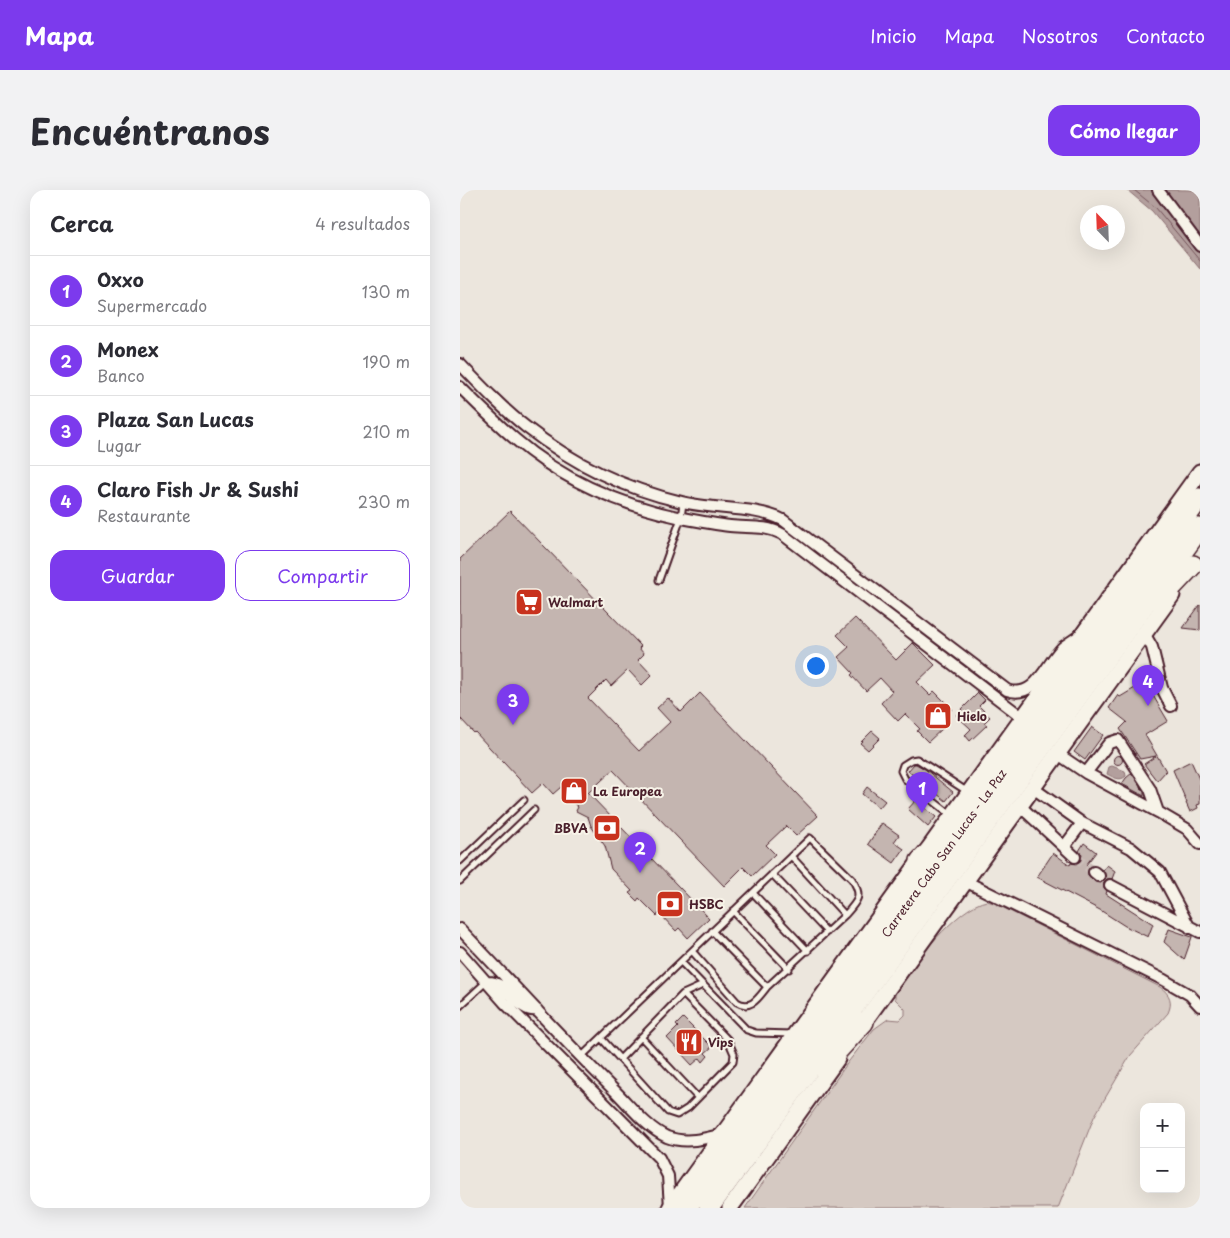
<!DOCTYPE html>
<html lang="es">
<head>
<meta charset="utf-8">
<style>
  body { margin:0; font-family:"Playpen Sans",sans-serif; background:#f2f2f3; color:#2b2b33 }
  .controls { position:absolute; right:15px; bottom:15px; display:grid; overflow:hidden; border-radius:10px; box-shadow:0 5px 20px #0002 }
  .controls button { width:45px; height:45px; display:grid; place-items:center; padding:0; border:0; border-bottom:1px solid #e1e1e2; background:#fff; color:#2b2b33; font:25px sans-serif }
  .compass { position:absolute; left:620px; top:15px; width:45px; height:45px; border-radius:50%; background:#fff; box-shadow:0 5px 20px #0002; rotate:337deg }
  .you { position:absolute; left:355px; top:475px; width:18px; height:18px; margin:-12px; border:4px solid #fff; border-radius:50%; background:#1a73e8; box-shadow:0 0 0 8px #1a73e833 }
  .badge { display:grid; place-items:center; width:32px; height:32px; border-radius:50%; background:#7c3aed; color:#fff; font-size:16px; font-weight:700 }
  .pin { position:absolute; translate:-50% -41px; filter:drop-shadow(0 1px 2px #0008) }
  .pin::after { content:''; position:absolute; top:26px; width:18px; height:15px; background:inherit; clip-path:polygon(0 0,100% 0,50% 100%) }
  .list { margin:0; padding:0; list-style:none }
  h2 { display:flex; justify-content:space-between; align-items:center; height:65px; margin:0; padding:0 20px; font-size:21px }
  h2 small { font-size:16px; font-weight:400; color:#7c7c81 }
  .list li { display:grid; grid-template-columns:32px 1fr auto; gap:15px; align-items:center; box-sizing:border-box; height:70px; padding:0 20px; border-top:1px solid #e1e1e2 }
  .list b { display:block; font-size:19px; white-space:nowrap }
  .list p { margin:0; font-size:16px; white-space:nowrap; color:#7c7c81 }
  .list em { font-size:16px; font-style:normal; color:#7c7c81 }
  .actions { display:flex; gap:10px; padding:15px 20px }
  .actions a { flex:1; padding:11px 0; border:1px solid #7c3aed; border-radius:15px; text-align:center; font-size:18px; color:#7c3aed }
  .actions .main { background:#7c3aed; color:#fff }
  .map { position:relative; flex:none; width:740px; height:1018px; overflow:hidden; border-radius:15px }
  header { display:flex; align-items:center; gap:30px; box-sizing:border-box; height:70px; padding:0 25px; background:#7c3aed; color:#fff }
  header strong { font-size:24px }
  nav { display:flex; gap:28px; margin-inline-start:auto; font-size:18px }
  .intro { display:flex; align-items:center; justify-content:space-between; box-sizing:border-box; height:120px; padding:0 30px }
  h1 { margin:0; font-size:35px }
  .button { padding:12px 22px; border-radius:15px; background:#7c3aed; color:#fff; font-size:18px; font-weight:700 }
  main { display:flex; gap:30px; padding:0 30px }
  aside { flex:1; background:#fff; border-radius:15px; box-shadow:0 5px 20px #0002 }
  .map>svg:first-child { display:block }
  .green { fill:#d5c9c2; stroke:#907476 }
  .water { fill:#b39f9d; stroke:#896c6f }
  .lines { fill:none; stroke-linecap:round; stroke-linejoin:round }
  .shore { stroke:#745259; stroke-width:1 }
  .building { fill:#c4b5b0; stroke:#4a1f2b }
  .street-tunnel { stroke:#ccbeb9; stroke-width:10; stroke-dasharray:10 5; stroke-linecap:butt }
  .lane-casing { stroke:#4a1f2b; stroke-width:9 }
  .street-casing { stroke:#4a1f2b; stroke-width:14 }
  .secondary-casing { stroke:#4a1f2b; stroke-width:19 }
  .highway-casing { stroke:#4a1f2b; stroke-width:22 }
  .lane { stroke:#f7f3e8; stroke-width:5 }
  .street { stroke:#f7f3e8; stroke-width:10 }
  .secondary { stroke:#f7f3e8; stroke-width:15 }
  .highway { stroke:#f7f3e8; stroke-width:19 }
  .labels { text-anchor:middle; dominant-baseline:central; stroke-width:4; stroke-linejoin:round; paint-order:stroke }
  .poi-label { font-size:12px; font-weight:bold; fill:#4a1f2b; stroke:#f7f3e8; text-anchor:start }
  .street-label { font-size:12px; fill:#4a1f2b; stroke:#f7f3e8 }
</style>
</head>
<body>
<header>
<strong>Mapa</strong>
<nav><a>Inicio</a><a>Mapa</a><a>Nosotros</a><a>Contacto</a></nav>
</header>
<div class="intro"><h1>Encuéntranos</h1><a class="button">Cómo llegar</a></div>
<main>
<aside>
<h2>Cerca<small>4 resultados</small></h2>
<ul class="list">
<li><span class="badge">1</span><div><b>Oxxo</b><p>Supermercado</p></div><em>130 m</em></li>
<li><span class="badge">2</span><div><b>Monex</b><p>Banco</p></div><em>190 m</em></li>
<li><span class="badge">3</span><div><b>Plaza San Lucas</b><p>Lugar</p></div><em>210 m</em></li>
<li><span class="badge">4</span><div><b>Claro Fish Jr &amp; Sushi</b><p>Restaurante</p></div><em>230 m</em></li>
</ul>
<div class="actions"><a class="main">Guardar</a><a>Compartir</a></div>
</aside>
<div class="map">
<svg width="740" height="1018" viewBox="0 0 740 1018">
  <rect width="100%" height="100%" fill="#ece6dd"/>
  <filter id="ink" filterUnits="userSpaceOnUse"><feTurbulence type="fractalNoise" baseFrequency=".02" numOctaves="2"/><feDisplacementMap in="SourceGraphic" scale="10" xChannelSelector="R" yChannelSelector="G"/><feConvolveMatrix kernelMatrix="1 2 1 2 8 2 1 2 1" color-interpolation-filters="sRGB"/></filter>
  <g filter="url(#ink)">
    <path class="green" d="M527 711 534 713 700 797C710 804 713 812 708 823L670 866 634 927 598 1018H285L389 871 414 839 428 829 440 830 445 825V819L435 809V802C449 777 499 715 527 711Z"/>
    <path class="water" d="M667 0H740V79L692 21Z
      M652 576 665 581 666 586C660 592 653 587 647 584L649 577Z"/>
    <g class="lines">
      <path class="shore" d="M674 0 696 18 740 71"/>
    </g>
    <path class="building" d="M50 321 181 456 179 458 184 464 178 470 192 485 182 495 168 480 151 496 146 490 128 508 179 561 210 532 197 518 208 508 221 522 240 503 358 626 336 646 326 636 306 655 315 664 292 686 283 677 264 696 153 580 128 603 249 728 228 748 219 738 216 741 199 723 197 726 179 708 177 711 169 703 172 701 151 679 145 656 131 636 128 627 116 621 118 617 109 609 101 597 93 604 83 593 72 603 15 542 14 543 0 528V369Z
      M740 415V440L723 438Z
      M395 428 436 470 453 453 475 475 457 492 470 505 474 501 492 519 478 532 483 538 468 552 457 541 460 539 445 524 438 531 421 513 432 501 420 488 406 501 391 485 393 483 378 467 389 457 377 445Z
      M685 492 708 531 685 545 706 581 697 591 684 574 696 566 680 569 660 539 667 532 649 518 658 505 660 507Z
      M518 503 525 510 519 516 530 527 524 533 527 535 510 551 505 545 511 539 496 525Z
      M632 537 643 545 625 570 614 562Z
      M412 541 420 548 408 560 400 553Z
      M653.5 570a4.5 4.5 0 1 1 9 0a4.5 4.5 0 1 1-9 0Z
      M731 571 740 591V614L737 615 738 618 730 622 726 613H727L713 580Z
      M454 574H456L465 579 493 602 486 611 448 581Z
      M672 583 684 602V606L662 594 666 588Z
      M407 597 425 611 419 618 402 604Z
      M456 610 476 627 468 637 448 619Z
      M422 633 439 645 434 652 444 659 434 673 408 654Z
      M624 653 636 662 626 675 629 677 627 680 628 685 635 692 641 693 646 688 643 680 647 675 655 681 652 689H647L644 692V698L647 701 646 704 693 734 688 747 665 736 640 720 577 687 593 663 610 675 611 673 617 674 620 672 622 665 619 661Z
      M709 739 732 747 724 770 704 752Z
      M223 828 252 857 245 863 248 866 243 872 240 868 232 875 207 848 218 837 216 835Z"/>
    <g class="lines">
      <path class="street-tunnel" d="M615 667 634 682"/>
      <defs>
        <path id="lane" d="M199 390 221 328 223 313
          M490 624 445 589 441 581 443 575 451 570 457 569 508 602
          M331 666 385 725
          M0 671 64 610
          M312 684 367 742
          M0 691 74 620
          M293 703 348 761
          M273 721 329 779
          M252 741 307 797
          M221 772 287 840 296 843 332 844
          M0 816 26 792
          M181 847 238 908
          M141 848 160 869 223 804 243 795
          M121 867 350 648 392 689C403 706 398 711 385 725L307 797C299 807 291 821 277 812L232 761
          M160 869 208 922 217 925 228 918 273 872 274 864 268 850 223 804"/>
        <path id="street" d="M698 0 740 56
          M0 174C21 196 42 218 66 237 112 273 166 299 222 312 254 320 295 316 323 330L547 500C576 510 586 473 603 457 607 454 612 451 616 448
          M0 197C18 215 36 233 55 249 102 290 161 315 222 328 238 331 254 334 270 336 288 338 306 335 322 344L558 524 560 528 559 533
          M684 443 692 457 702 498 711 516
          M598 564 626 583 698 622
          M626 583 649 553 658 550 690 599 698 622 727 639 740 654
          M573 598 622 633 671 658 700 682 730 738
          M560 616 615 667
          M604 657 622 633
          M634 682 639 686
          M505 691 704 790 730 805 740 816
          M650 695 740 742
          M0 739C52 793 102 849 156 902 171 917 187 938 207 947 225 954 245 949 263 944
          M0 762 44 812 199 968 208 986 210 1017
          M26 792C50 790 57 824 77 820"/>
        <path id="secondary" d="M398 840 712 405
          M210 1018 740 282
          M270 1018 377 869"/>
        <g id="highway">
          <path d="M699 411 733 375"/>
          <path d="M460 671 486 644"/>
          <path d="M363 877 404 832"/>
          <path id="s1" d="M227 1018 740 308"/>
          <path d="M249 1018 740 338"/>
        </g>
      </defs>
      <use href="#lane" class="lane-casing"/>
      <use href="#street" class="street-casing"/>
      <use href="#secondary" class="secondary-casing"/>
      <use href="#highway" class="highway-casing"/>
      <use href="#lane" class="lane"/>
      <use href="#street" class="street"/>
      <use href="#secondary" class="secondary"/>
      <use href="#highway" class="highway"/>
    </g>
  </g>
  <defs>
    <symbol id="supermarket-square" viewBox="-11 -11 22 22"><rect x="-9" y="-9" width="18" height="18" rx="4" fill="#c8321e" stroke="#f7f3e8"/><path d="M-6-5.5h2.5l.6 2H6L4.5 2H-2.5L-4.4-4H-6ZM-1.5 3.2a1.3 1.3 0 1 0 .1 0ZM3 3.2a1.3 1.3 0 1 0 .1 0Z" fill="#fff"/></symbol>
    <symbol id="shop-square" viewBox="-11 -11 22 22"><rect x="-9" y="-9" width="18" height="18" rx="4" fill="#c8321e" stroke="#f7f3e8"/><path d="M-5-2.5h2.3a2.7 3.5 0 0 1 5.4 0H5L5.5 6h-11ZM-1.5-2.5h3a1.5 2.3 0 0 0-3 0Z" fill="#fff"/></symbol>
    <symbol id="bank-square" viewBox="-11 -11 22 22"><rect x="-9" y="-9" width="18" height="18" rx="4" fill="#c8321e" stroke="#f7f3e8"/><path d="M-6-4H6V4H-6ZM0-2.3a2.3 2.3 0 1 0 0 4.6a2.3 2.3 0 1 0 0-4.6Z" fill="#fff"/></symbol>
    <symbol id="restaurant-square" viewBox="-11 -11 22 22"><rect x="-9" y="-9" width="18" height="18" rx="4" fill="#c8321e" stroke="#f7f3e8"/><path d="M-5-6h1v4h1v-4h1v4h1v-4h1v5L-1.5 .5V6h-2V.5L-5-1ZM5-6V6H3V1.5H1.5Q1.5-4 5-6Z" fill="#fff"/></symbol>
  </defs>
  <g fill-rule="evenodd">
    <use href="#supermarket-square" x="53" y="396" width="32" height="32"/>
    <use href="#shop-square" x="462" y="510" width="32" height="32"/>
    <use href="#shop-square" x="98" y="585" width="32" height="32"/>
    <use href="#bank-square" x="131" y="622" width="32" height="32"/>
    <use href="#bank-square" x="194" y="698" width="32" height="32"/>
    <use href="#restaurant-square" x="213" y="836" width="32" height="32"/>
  </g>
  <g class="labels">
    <g class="poi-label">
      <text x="88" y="412">Walmart</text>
      <text x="497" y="526">Hielo</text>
      <text x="133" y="601">La Europea</text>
      <text x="128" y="638" text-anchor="end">BBVA</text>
      <text x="229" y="714">HSBC</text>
      <text x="248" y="852">Vips</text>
    </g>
    <g class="street-label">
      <text stroke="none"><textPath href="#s1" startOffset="438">Carretera Cabo San Lucas - La Paz</textPath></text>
    </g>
  </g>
</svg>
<div class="controls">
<button>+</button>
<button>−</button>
</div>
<svg class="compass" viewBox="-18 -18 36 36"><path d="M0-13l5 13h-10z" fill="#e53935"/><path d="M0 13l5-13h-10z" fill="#7c7c81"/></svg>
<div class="you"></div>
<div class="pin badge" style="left:462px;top:623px">1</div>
<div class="pin badge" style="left:180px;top:683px">2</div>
<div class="pin badge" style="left:53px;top:535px">3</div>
<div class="pin badge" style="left:688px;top:516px">4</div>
</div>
</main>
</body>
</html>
